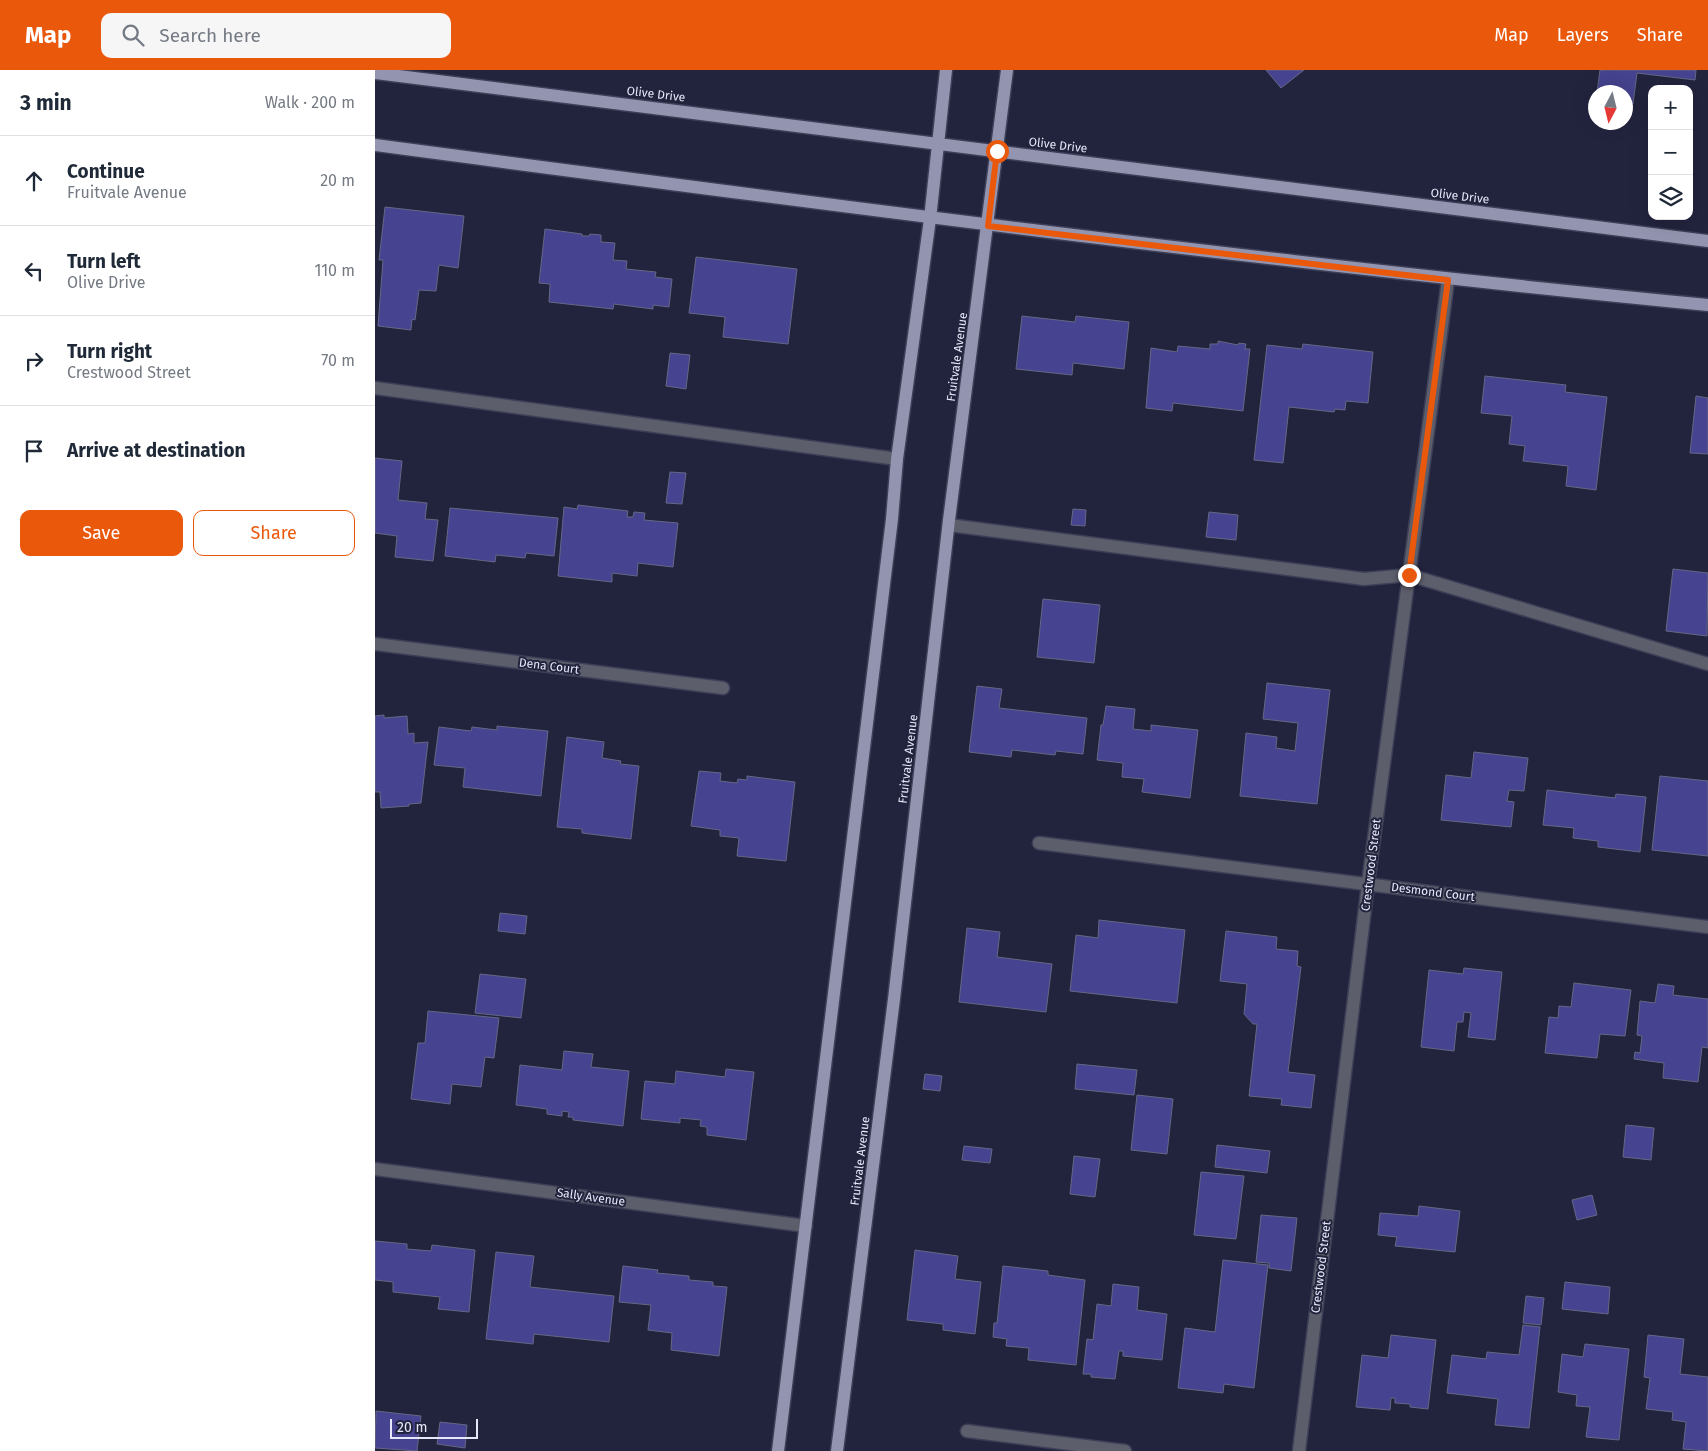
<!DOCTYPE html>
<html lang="en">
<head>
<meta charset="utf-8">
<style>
  body { margin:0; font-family:"Fira Sans",sans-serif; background:#f6f6f7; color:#1f2937 }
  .controls { position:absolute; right:15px; top:15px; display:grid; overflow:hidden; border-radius:10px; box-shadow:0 5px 20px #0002 }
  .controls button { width:45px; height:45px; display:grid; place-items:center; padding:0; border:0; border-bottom:1px solid #e0e1e3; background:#fff; color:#1f2937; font:25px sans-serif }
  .compass { position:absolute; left:1213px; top:15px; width:45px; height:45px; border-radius:50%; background:#fff; box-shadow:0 5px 20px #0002; rotate:187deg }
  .scale { position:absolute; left:15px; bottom:12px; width:88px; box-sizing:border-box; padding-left:5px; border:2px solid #e6e8fa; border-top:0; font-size:14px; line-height:18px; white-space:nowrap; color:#e6e8fa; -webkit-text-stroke:4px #22233d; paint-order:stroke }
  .stop { position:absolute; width:15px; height:15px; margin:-11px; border:4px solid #ea580c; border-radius:50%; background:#fff }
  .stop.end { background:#ea580c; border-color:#fff; box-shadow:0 1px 5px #0008 }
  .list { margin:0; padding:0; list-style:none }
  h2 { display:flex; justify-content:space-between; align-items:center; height:65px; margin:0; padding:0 20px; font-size:21px }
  h2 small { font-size:16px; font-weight:400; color:#747a83 }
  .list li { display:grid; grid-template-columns:32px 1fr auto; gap:15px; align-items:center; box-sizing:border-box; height:90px; padding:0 20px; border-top:1px solid #e0e1e3 }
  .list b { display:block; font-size:19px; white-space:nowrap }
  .list p { margin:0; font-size:16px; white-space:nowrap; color:#747a83 }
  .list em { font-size:16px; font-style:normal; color:#747a83 }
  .actions { display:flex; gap:10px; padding:15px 20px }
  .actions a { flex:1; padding:11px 0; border:1px solid #ea580c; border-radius:10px; text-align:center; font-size:18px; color:#ea580c }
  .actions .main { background:#ea580c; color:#fff }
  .icon { flex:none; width:28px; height:28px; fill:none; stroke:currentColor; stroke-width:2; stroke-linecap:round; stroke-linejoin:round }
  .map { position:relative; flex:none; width:1333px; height:1381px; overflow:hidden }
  header { display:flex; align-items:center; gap:30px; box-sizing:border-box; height:70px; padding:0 25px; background:#ea580c; color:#fff }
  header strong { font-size:24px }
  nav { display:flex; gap:28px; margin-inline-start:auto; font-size:18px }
  .search { width:350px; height:45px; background:#f6f6f7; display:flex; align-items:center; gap:12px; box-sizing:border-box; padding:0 18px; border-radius:10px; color:#747a83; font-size:19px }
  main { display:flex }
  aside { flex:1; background:#fff }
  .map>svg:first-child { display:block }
  .building { fill:#464490; stroke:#656785 }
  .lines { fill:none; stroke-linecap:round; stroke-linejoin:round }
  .minor-casing { stroke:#3d3f57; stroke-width:15 }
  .major-casing { stroke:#3d3f57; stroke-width:15 }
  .minor { stroke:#5d5e6b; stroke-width:12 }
  .major { stroke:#9395b0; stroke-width:12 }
  .route { stroke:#ea580c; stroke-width:6 }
  .labels { text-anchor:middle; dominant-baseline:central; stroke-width:4; stroke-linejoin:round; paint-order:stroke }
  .street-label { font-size:12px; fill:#e6e8fa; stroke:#22233d }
</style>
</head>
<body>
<header>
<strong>Map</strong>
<div class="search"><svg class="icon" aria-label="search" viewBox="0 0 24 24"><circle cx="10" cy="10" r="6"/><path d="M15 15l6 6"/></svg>Search here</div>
<nav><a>Map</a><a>Layers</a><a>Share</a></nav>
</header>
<main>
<aside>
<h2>3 min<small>Walk · 200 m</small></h2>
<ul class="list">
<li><svg class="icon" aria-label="ahead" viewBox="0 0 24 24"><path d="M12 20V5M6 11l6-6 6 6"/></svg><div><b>Continue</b><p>Fruitvale Avenue</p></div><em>20 m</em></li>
<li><svg class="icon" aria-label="left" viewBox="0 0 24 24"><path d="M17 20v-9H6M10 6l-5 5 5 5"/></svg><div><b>Turn left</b><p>Olive Drive</p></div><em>110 m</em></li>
<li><svg class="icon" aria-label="right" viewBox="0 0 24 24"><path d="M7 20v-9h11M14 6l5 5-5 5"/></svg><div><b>Turn right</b><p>Crestwood Street</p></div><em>70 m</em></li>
<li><svg class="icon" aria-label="arrive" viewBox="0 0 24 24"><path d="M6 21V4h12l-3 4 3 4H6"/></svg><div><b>Arrive at destination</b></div></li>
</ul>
<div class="actions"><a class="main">Save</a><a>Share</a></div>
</aside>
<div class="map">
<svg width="1333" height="1381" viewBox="0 0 1333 1381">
  <rect width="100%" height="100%" fill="#22233d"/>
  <path class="building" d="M891 0H929L906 18Z
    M1225 0H1321L1320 10 1262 3 1258 34 1250 33V22H1222Z
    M10 137 89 146 83 198 64 195 61 221 44 220 40 250 37 249 36 260 3 256 8 190H4Z
    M170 159 207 164V166H214L215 164 226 165V172L240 173 238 190 252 191 251 199 281 202 280 207 297 209 294 237 278 235V239L239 234 238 239 174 232 175 214 164 213Z
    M321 187 422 199 413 274 348 267 350 247 314 243Z
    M647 246 700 252 701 246 754 252 749 299 698 293 697 305 641 299Z
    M843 271 863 275 864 273 871 274 870 279H875L868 341 798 333 797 341 771 338 776 278 802 282 803 276 835 279V274H843Z
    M928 274 998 282 993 333 971 331 970 340 960 339 959 342 914 337 908 393 879 390 892 275 927 279Z
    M295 283 315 285 311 319 291 316Z
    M1110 306 1191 315 1190 322 1232 327 1221 420 1191 416 1193 396 1148 391 1150 376 1134 374 1137 346 1106 343Z
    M1321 326 1333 328V384L1315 383Z
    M0 388 27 391 23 430 52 433 50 449 63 450 58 491 20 487 22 466 0 463Z
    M295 402 311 403 307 434 291 433Z
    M203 435 253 441 252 447H258L259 442 270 443 269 450 303 453 298 497 263 493 262 506 237 503V512L183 506 189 437 202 439Z
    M75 438 183 448 179 486 151 483 150 488 121 485 120 492 70 486Z
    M698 439 711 440 710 456 696 455Z
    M834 442 863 445 861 470 831 467Z
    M1298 499 1333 503 1332 566 1291 561Z
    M668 529 725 535 719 593 662 587Z
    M892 613 955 620 942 734 865 726 871 663 902 667 901 678 920 681 923 653 888 649Z
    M602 616 627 619 624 638 712 648 708 684 681 681 680 685 637 680 636 687 594 682Z
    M731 636 760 639 758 659 776 661V655L823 660 815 728 767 722 769 709 747 707 748 693 722 690 726 655H728Z
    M9 645V648L32 646 33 664 39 663V673L53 672 46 733 34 734V736L6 738 5 722H0V646Z
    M122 656 173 661 166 726 88 717 90 698 59 695 64 657 96 661 97 657 122 660Z
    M192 667 229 672 227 688 246 691 245 694 264 696 256 769 207 763V759L182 757Z
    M1099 682 1153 688 1149 721 1134 720 1132 731 1139 732 1136 757 1066 750 1071 705 1096 708Z
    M324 701 346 703 345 711 362 713 363 709 372 710V706L420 712 411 791 362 786 364 768 345 766V760L316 756Z
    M1285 706 1333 711V786L1277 780Z
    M1172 720 1240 728 1241 724 1271 727 1265 782 1223 777V771L1198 768 1199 758 1168 755Z
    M125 843 152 846 150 864 123 861Z
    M724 850 810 860 802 933 695 921 701 865 723 868Z
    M592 858 625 862 622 887 677 894 671 942 584 932Z
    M851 861 902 867 901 879 923 881 922 896 926 897 913 1002 940 1005 936 1038 906 1035 907 1029 874 1026 882 954H878L869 944 872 914 845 911Z
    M1089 898 1127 902 1120 970 1093 967 1096 943 1089 942 1088 952H1082L1079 981 1046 977 1054 900 1088 904Z
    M105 904 151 909 146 948 100 943Z
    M1199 913 1256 920 1250 966 1225 964 1222 988 1170 983 1174 947 1183 948 1184 936 1196 937Z
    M1283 914 1299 916 1298 925 1333 929V978L1327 977 1323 1012 1288 1008 1289 993 1259 989 1260 982 1265 983 1267 966 1262 965 1265 931 1280 933Z
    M53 941 124 948 119 988 110 987 106 1017 77 1014 75 1034 36 1029 43 973H50Z
    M189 981 218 984 216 997 254 1001 248 1056 198 1050V1047H193L194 1042 187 1041V1046L172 1044V1039L141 1035 145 995 187 1000Z
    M702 994 762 1000 759 1025 700 1019Z
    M351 999 379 1002 371 1070 332 1065V1057L325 1056 326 1050 305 1048V1053L266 1049 270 1011 300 1014 301 1001 350 1007Z
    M550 1004 567 1006 565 1021 548 1019Z
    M762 1025 798 1029 792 1084 756 1080Z
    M1251 1055 1279 1058 1276 1090 1248 1087Z
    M842 1075 895 1081 892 1103 840 1097Z
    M589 1076 617 1079 615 1093 587 1090Z
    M699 1086 725 1089 720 1127 695 1124Z
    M826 1102 869 1106 861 1169 819 1165Z
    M1217 1125 1222 1145 1202 1150 1197 1130Z
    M1044 1136 1085 1141 1080 1182 1020 1176 1022 1167 1003 1165 1005 1143 1043 1146Z
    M886 1145 922 1148 916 1201 894 1198V1193L881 1192Z
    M0 1171 32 1174V1179L56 1181 57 1175 100 1180 94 1242 63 1239 65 1227 18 1222V1212L0 1210Z
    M540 1180 583 1186 580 1209 606 1212 600 1264 568 1260V1254L532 1250Z
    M121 1182 159 1186 155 1217 239 1226 234 1272 159 1264 158 1274 111 1269Z
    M848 1190 893 1195 879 1318 849 1314 848 1323 803 1318 810 1258 840 1262Z
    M248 1196 283 1200 282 1203 314 1206V1210L338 1212V1216L352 1217 344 1286 296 1280 297 1263 273 1260 276 1235 244 1232Z
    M628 1196 673 1201V1205L710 1210 701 1295 653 1290 654 1278 631 1276 632 1269 618 1267 619 1253H622Z
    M1190 1212 1235 1217 1233 1244 1187 1239Z
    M738 1214 764 1217 762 1240 792 1244 787 1290 748 1286V1281H744L740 1309 716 1307V1304H708L712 1269 718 1270 722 1234 736 1236Z
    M1151 1226 1169 1228 1166 1255 1148 1253Z
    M1148 1255 1165 1257 1154 1358 1120 1355 1123 1329 1072 1323 1077 1285 1111 1289 1112 1282 1144 1285Z
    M1016 1265 1061 1270 1053 1339 1035 1337V1334L1020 1333V1328H1016L1015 1340 981 1337 987 1285 1013 1288Z
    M1273 1265 1309 1269 1305 1304 1333 1307V1381L1308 1379 1311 1352 1297 1350 1298 1342 1271 1339 1275 1308 1269 1307Z
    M1210 1274 1254 1279 1244 1370 1211 1367 1215 1337 1201 1336 1202 1325 1183 1322 1187 1284 1208 1287Z
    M1 1341 46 1346 42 1381 0 1378Z
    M65 1352 92 1355 90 1378 62 1374Z"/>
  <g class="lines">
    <defs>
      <path id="minor" d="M0 318 522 389
        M574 455 989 509 1034 505 1333 594
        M0 574 348 618
        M664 773 1333 857
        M0 1099 431 1156
        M592 1361 750 1381
        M924 1381 993 814 1073 210"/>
      <path id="major" d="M0 3 1333 171
        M0 75C444 134 887 192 1333 235
        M403 1381 517 449 522 389 555 149 571 0
        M462 1381 519 929 574 450 632 0"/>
    </defs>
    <use href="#minor" class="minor-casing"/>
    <use href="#major" class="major-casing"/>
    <use href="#minor" class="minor"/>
    <use href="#major" class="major"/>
  </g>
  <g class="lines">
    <path class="route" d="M622 81 613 156 1073 210 1034 505"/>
  </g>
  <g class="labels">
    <g class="street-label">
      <text transform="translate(281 24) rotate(7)">Olive Drive</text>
      <text transform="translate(683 75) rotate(7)">Olive Drive</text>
      <text transform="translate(1085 126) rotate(7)">Olive Drive</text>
      <text transform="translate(582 287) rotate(-82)">Fruitvale Avenue</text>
      <text transform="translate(174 596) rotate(7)">Dena Court</text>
      <text transform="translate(533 689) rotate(-83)">Fruitvale Avenue</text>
      <text transform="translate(996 795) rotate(-83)">Crestwood Street</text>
      <text transform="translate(1058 822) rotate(7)">Desmond Court</text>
      <text transform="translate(485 1091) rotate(-83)">Fruitvale Avenue</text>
      <text transform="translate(216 1127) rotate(8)">Sally Avenue</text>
      <text transform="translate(946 1197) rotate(-83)">Crestwood Street</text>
    </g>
  </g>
</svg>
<div class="controls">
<button>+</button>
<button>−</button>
<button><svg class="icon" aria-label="layers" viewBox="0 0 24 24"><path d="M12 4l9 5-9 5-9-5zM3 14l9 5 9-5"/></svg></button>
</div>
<svg class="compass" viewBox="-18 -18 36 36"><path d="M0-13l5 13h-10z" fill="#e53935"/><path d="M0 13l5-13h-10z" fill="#747a83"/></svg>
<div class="scale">20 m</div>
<div class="stop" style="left:622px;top:81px"></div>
<div class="stop end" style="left:1034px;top:505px"></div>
</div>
</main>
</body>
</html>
